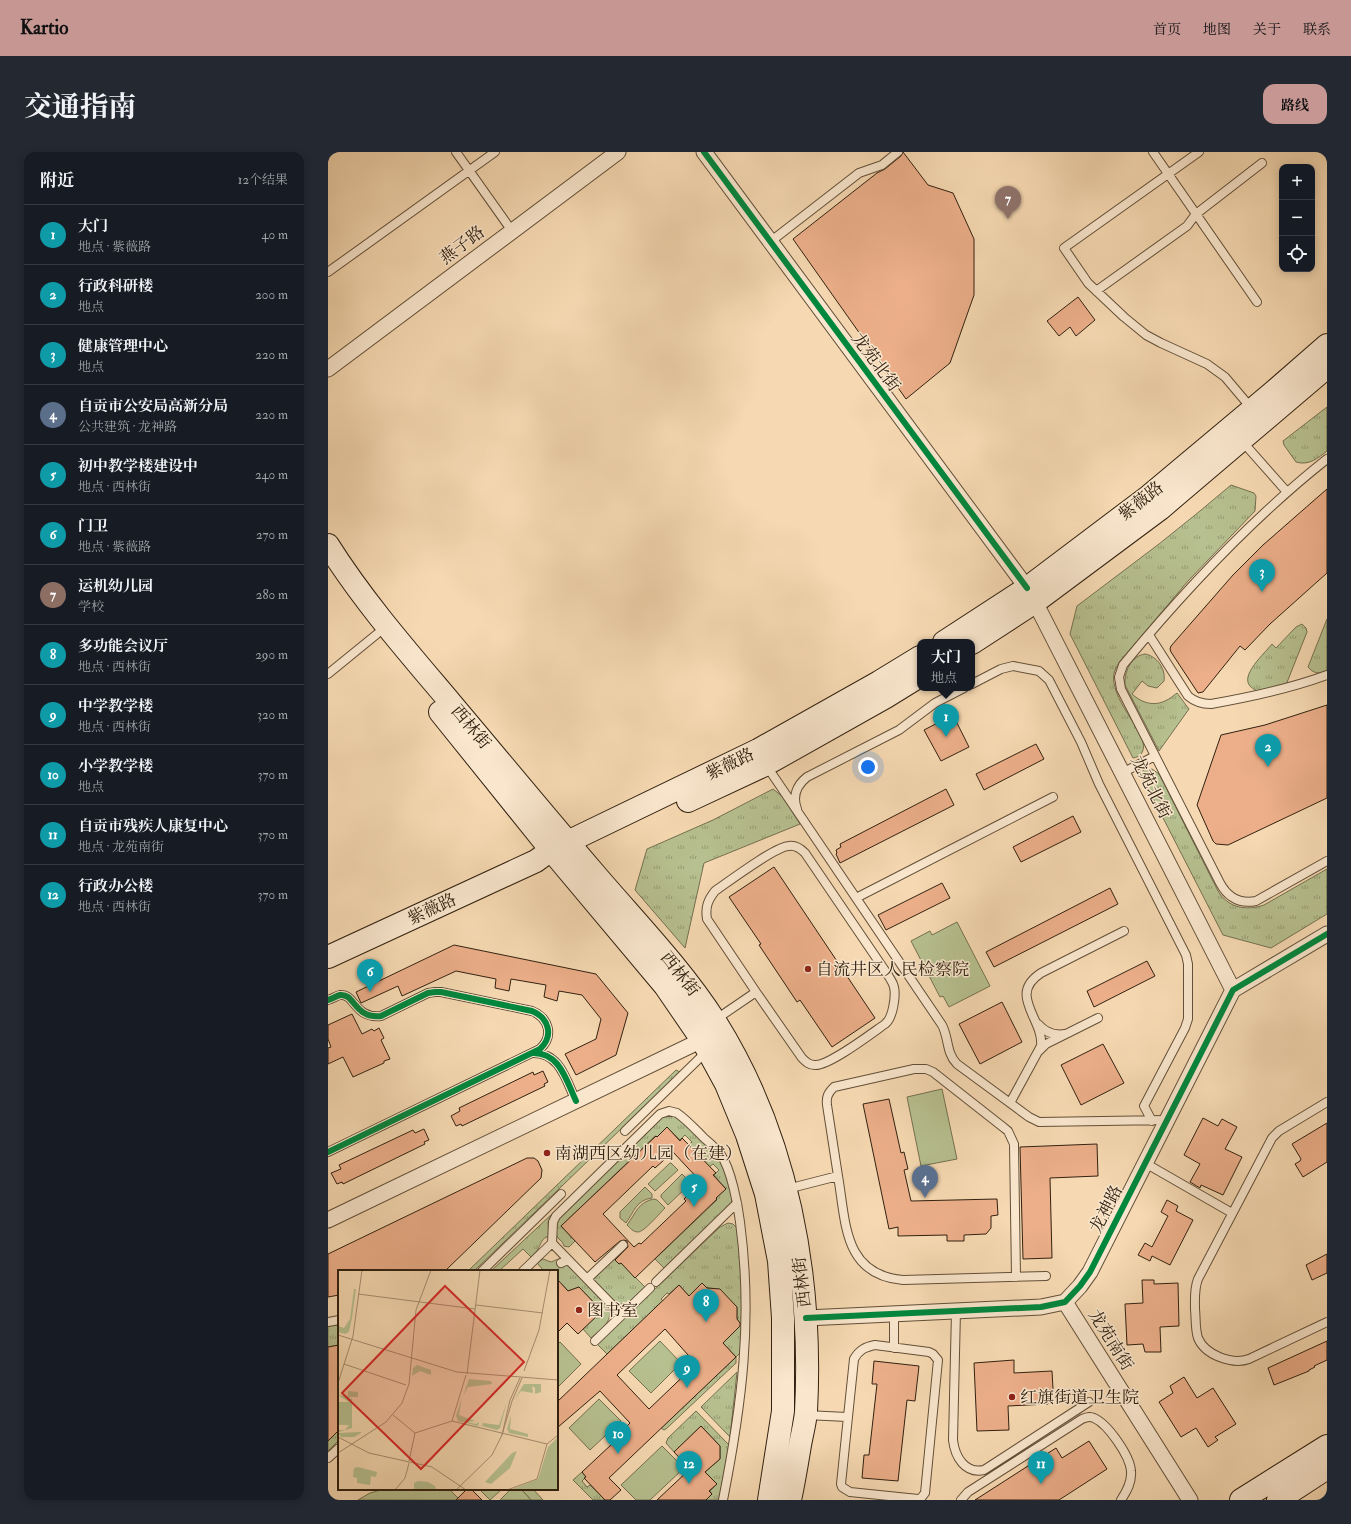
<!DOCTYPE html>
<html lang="zh">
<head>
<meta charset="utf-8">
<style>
  body { margin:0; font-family:"IM FELL Double Pica","Noto Serif SC",serif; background:#242831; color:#f1f3f6 }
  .controls { position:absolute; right:12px; top:12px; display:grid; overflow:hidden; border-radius:8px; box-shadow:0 2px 10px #0003 }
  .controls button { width:36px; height:36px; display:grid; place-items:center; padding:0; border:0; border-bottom:1px solid #363941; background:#171b24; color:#f1f3f6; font:20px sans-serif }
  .you { position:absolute; left:540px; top:615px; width:14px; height:14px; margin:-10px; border:3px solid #fff; border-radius:50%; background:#1a73e8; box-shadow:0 0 0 6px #1a73e833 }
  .badge { display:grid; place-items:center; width:26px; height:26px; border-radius:50%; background:#c59692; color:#fff; font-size:13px; font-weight:700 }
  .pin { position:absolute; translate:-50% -33px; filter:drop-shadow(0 1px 2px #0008) }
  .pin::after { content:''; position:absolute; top:21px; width:14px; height:12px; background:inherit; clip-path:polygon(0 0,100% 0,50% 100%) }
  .popup { position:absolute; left:589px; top:487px; width:58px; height:52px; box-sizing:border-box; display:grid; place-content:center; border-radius:8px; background:#171b24; filter:drop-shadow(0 1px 3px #0005); font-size:13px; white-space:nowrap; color:#9ea1a6 }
  .popup b { font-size:15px; color:#f1f3f6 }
  .popup::after { content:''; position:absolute; left:50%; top:100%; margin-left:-8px; border:8px solid transparent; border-top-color:#171b24 }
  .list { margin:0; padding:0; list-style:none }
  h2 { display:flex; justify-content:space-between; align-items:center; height:52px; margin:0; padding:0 16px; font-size:17px }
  h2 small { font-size:13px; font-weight:400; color:#9ea1a6 }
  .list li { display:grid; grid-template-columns:26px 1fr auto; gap:12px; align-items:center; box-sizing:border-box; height:60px; padding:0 16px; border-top:1px solid #363941 }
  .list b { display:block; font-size:15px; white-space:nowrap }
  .list p { margin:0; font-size:13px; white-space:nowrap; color:#9ea1a6 }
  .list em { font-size:13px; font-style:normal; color:#9ea1a6 }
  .icon { flex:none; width:22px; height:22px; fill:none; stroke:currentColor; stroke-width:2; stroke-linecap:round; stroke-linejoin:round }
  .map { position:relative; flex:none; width:999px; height:1348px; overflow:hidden; border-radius:12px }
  header { display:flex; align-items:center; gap:24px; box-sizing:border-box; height:56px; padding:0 20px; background:#c59692; color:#111 }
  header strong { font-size:19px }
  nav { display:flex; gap:22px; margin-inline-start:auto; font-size:14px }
  .intro { display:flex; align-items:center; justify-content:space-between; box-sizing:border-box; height:96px; padding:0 24px }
  h1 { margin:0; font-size:28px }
  .button { padding:10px 18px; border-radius:12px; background:#c59692; color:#111; font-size:14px; font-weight:700 }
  main { display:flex; gap:24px; padding:0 24px }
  aside { flex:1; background:#171b24; border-radius:12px; box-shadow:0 2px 10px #0003 }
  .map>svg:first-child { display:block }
  .grass { fill:url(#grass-tufts); stroke:#747050 }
  .garden { fill:#b7c090; stroke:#747050 }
  .building { fill:#ecaf8a; stroke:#312110; fill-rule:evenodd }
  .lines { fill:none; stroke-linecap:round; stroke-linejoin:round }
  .service-casing { stroke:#624f38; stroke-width:10 }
  .minor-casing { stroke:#624f38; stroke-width:17 }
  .secondary-casing { stroke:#312110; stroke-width:24 }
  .service { stroke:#f9e6cd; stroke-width:8 }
  .minor { stroke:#f9e6cd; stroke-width:15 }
  .secondary { stroke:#f9e6cd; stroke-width:22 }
  .cycleway-casing { stroke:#f9e6cd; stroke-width:8 }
  .cycleway { stroke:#00873e; stroke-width:6 }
  .poi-dot { fill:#8f2418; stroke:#f9e6cd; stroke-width:1.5 }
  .labels { text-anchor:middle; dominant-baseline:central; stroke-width:3; stroke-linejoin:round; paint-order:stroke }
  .street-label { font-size:17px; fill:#312110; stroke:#f9e6cd }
  .poi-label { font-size:17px; fill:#312110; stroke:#f9e6cd; text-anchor:start }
  .inset-road { fill:none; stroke:#a78f71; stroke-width:1 }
  .view { fill:#d62828; fill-opacity:0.15; stroke:#d62828; stroke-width:2 }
  .inset-edge { fill:none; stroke:#312110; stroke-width:2 }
</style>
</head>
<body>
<header>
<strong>Kartio</strong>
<nav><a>首页</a><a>地图</a><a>关于</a><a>联系</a></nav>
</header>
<div class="intro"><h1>交通指南</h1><a class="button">路线</a></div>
<main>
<aside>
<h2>附近<small>12个结果</small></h2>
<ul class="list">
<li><span class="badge" style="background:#0f9aa8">1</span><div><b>大门</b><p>地点 · 紫薇路</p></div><em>40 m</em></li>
<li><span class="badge" style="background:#0f9aa8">2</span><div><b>行政科研楼</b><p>地点</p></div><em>200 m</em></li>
<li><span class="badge" style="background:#0f9aa8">3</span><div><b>健康管理中心</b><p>地点</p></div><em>220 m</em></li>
<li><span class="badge" style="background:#5c6f8a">4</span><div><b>自贡市公安局高新分局</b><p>公共建筑 · 龙神路</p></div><em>220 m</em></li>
<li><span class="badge" style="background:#0f9aa8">5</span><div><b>初中教学楼建设中</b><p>地点 · 西林街</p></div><em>240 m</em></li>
<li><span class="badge" style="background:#0f9aa8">6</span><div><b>门卫</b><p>地点 · 紫薇路</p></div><em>270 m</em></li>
<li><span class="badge" style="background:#8d6e63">7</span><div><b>运机幼儿园</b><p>学校</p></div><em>280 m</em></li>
<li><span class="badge" style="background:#0f9aa8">8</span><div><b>多功能会议厅</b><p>地点 · 西林街</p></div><em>290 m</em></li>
<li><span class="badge" style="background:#0f9aa8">9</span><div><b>中学教学楼</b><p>地点 · 西林街</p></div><em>320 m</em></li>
<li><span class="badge" style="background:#0f9aa8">10</span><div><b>小学教学楼</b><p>地点</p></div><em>370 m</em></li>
<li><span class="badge" style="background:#0f9aa8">11</span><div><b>自贡市残疾人康复中心</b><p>地点 · 龙苑南街</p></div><em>370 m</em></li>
<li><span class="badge" style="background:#0f9aa8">12</span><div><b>行政办公楼</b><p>地点 · 西林街</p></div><em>370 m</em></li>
</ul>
</aside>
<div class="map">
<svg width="999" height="1348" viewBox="0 0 999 1348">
  <defs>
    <pattern id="grass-tufts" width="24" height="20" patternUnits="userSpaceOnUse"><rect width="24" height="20" fill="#b7c090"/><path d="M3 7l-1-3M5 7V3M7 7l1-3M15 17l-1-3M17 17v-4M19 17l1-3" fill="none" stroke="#959c74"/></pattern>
  </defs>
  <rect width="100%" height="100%" fill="#f6d9b2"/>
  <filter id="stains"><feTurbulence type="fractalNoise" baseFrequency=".005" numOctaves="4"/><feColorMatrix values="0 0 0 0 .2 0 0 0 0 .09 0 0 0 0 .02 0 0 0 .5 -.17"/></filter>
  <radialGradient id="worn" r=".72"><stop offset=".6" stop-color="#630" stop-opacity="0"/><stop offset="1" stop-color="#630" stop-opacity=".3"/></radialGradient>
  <path class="grass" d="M999 255V299C990 306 981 314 968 310L956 293 955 289Z
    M903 333 926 341 928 344 927 359 860 429 793 508C788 515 784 522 786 531 790 553 808 570 815 590 817 599 813 605 805 606L742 482 749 454 831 392 872 359Z
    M999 467V519C991 522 986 522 980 515Z
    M974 472 978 476 979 480 958 533C950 535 941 539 933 539 929 540 925 537 922 534 912 523 937 501 944 492L948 496 968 475Z
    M817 502C829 504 838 517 836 529L829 536 820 534 814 529 804 542C814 551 826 555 839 548 843 546 846 543 849 541L861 557 831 599 797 533C796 520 803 504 817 502Z
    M824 617 831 622 890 739C900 756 918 759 936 753L999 717V762L943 796 895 783 812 621 816 618Z
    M445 637 455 645 472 672 376 711 357 796 307 738 319 697 385 668Z
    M348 918 352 920 146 1119H140Z
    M344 962 351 967 393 1006 405 1046 402 1053 336 1116 327 1107 389 1048 388 1046 398 1037 386 1023 391 1018 385 1012 381 1015 360 993 364 990 357 983 352 988 339 975 329 985 327 984 233 1074 247 1089 241 1095 236 1094C235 1090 233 1089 230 1086 227 1081 228 1072 231 1067L336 964Z
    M225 1061 220 1070 221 1084C213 1087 214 1090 210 1097 209 1100 205 1102 203 1105L195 1097 171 1119H163Z
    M400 1071 405 1072 409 1076 413 1106 416 1197 408 1205V1211L338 1277 336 1278 333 1276 408 1205 395 1191 413 1172 409 1167V1155L391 1137 379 1136 360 1145 361 1144 351 1133 341 1142 339 1141 333 1147 335 1149 279 1202 269 1192 392 1075Z
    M233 1106 281 1156C285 1170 273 1177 263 1186L255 1177 274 1159 251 1135 240 1139 234 1132 229 1137V1119H216L209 1111 215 1107 223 1110Z
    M286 1107 291 1112 293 1111 317 1135 299 1152C284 1154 274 1137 264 1127Z
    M10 1173 11 1175V1193L0 1195V1174Z
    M409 1220 402 1285 373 1255Z
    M368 1259 401 1293 391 1348H378L384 1342 382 1339 389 1332 377 1320 392 1307V1294L373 1274 346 1300 338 1291 340 1286Z
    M11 1278V1288L0 1299V1287Z
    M254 1320 258 1325 254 1329 259 1335 262 1333 277 1348H265L245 1328Z
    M193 1337H205L215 1348H203Z"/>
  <path class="garden" d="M629 770 662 834 621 855 615 844 612 845 583 789 602 779 604 783Z
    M614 937 629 1007 593 1014 579 945Z
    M342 1011H343L350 1018 327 1039 320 1032Z
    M354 1022 363 1031 340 1053 333 1045V1043Z
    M317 1035 324 1042V1046C308 1048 306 1060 298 1071L292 1066V1060Z
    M326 1047 329 1048 337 1056C332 1061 316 1080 310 1080 305 1080 302 1076 299 1073 308 1061 310 1050 326 1047Z
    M332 1189 353 1211 323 1241 301 1219Z
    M232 1190 253 1212 229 1236V1193Z
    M271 1247 293 1269 262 1298 241 1276Z
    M334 1294 356 1316 322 1348H308L293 1333Z
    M56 1337H121L132 1348H30L42 1341Z
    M151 1337H174L162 1348Z
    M183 1337H193L203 1348H172Z"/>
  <path class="building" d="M575 0 600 33 625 41 646 87V143L622 211 578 247 465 87 549 21 557 17 573 4Z
    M750 145 767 168 748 184 742 175 731 184 719 169Z
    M999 337V421L942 472 917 498 912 494 875 540 870 541 843 500 842 497 843 494 905 423 935 393Z
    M999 553V646L900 693 888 692 885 689 869 653 893 583 937 573Z
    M625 563 641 595 613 609 596 578Z
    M708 592 716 607 656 638 648 622Z
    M618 637 626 653 512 711 508 702 509 701 508 698 513 695 512 692Z
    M745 664 753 680 693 710 685 695Z
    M446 715 547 866 504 895 472 848 469 850 431 793 433 792 401 745Z
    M614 731 622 746 558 778 550 763Z
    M782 736 790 752 666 815 658 800Z
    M126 793 268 822 300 861 288 903 248 923 237 902 268 887 273 867 254 843 231 839 229 849 216 845 218 833 183 827 181 839 167 836 168 827 128 819 74 844 70 834 33 851 28 840Z
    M819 809 827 824 766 855 759 839Z
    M674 850 694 890 652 912 631 872Z
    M24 862 34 882 44 877 46 879 51 876 56 886 53 888 62 907 56 909V911L25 925 15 905 0 912V896L3 895 0 887V873Z
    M775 892 796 931 753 953 733 913Z
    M215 919 220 930 216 932 217 934 134 974 133 972 128 974 123 964 132 959 131 956 205 920 206 923Z
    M561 947 573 1001 576 1000 580 1017 576 1018 583 1049 669 1047 670 1063 663 1064V1076L658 1082 636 1083V1089H619V1083L570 1084V1075L561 1077 535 952Z
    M875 966 890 974 894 967 909 975 897 997 914 1005 895 1043 873 1033 872 1036 862 1030 872 1012 856 1003Z
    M999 971V1010L975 1025 967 1012 972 1009 973 1007 964 992Z
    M339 975 352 989 354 986 388 1021 385 1023 398 1037 388 1046 389 1047 307 1126 293 1111 291 1112 287 1108 300 1095 299 1089 296 1088 292 1089 267 1110 233 1074 328 984 329 985ZM345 1000 373 1030 356 1047 358 1049 313 1092 311 1091 306 1095 275 1062 325 1014 327 1016Z
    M96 977 101 988 96 990 97 992 15 1032 14 1030 9 1032 3 1021 13 1017 11 1013 85 978 87 981Z
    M769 992 770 1024 722 1026 724 1106 695 1107 692 995Z
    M199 1006H206L210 1009 214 1018 213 1026 117 1119H11V1143L0 1145V1102Z
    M839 1048 850 1054 848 1059 865 1068 842 1113 824 1104 822 1109 810 1103 817 1091 824 1095 840 1064 833 1060Z
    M999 1102V1121L984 1128 978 1113Z
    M229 1127 240 1139 251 1135 274 1159 250 1182 239 1171 229 1181Z
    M814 1128H826V1132L850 1131 851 1174 832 1175 833 1200H817L815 1192 799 1193 797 1152 815 1151Z
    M374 1131 379 1136 392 1137 409 1155V1167L412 1171V1174L395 1191 408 1205 281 1326 293 1338 282 1348H277L256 1326 258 1325 254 1320 300 1277 298 1275 302 1271 272 1239 229 1276V1250L351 1133 361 1144ZM337 1177 368 1212 321 1257 289 1223Z
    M999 1189V1208L986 1214 987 1215 981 1218V1219L946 1233 940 1216Z
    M11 1193V1278L0 1289V1195Z
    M686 1208V1221L724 1219 725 1237 720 1238V1252L680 1254 681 1278 649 1279 646 1211Z
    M546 1209 591 1214 587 1249 579 1248 570 1329 534 1326 536 1303H541L549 1232H544Z
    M856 1225 869 1246 885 1236 908 1272 887 1285 890 1288 880 1295 868 1276 853 1285 831 1250 845 1241 842 1234Z
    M373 1274 392 1294V1307L377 1320 389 1332 381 1339 384 1342 378 1348H329L362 1317 346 1300Z
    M761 1289 779 1317 731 1348H647L728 1296 734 1306Z
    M139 1337H143L154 1348H128Z"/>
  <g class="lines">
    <defs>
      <path id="service" d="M128 0 184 79
        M825 0 929 150
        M871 0 736 96 760 131 796 165 818 183 833 191 879 212 897 225 924 257
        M442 90 531 21 554 13 570 0
        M0 120 167 0
        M768 139 859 74 868 62 934 11
        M913 288 959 340
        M999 307C923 367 857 438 795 513L791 525 793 537 892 731C900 746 912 752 928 749L999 709
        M821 483 860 544C867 550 874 552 883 552 923 545 961 537 999 523
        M0 522 49 482
        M644 532 673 517 685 514 711 519 721 528 753 590 771 632 858 803 860 812V867L857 876 816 954 824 969
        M438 613 614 873C621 886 618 901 629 912L701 965 711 970 838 968
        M794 621 827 604
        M469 657C464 644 469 633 479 625L571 578 607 551 636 536
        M528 746 725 645
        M0 848C4 847 8 844 12 843 27 841 26 867 53 864L100 841 107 840H113L204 859C221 866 226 884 212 897L0 1000
        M387 868 428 840 474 906C478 910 481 913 487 913 501 914 544 881 557 872 565 866 568 844 566 835 565 830 562 827 560 823L477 701C473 697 467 693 461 694 448 694 400 730 387 739 380 748 377 755 379 767L428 840
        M710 872C717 880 726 884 737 882
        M711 899 718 892 770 866
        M204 901C232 900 238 928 248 949
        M999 950 951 979 944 986 870 1127C866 1137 867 1147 867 1157 868 1166 867 1177 870 1186 877 1203 904 1213 921 1207L999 1170
        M682 951 713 894C716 867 679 843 713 821L796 779
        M297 979 379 899
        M817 1011 904 1061
        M510 1024 499 953C498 945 500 941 506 935L586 917H598L605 920 675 975 680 979 686 992 688 1125
        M459 1037 510 1024C518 1070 515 1123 575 1128L718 1124
        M224 1091 294 1163
        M233 1111 240 1108
        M154 1119 233 1042
        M195 1119 224 1091 225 1070 228 1064 332 962 341 959 349 961C359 968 367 977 376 986 382 991 389 997 393 1003 403 1017 410 1053 412 1070 425 1168 414 1252 395 1348
        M259 1127 295 1093
        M328 1130 409 1051
        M628 1159 625 1288C627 1305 637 1322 656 1318L761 1250
        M0 1170 11 1168
        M267 1189 322 1136
        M547 1193 601 1200 605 1202 610 1208 597 1341 593 1346 590 1347 522 1340 514 1335 513 1332 526 1207C531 1198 537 1195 547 1193Z
        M566 1196V1162
        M478 1263 519 1265
        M0 1306 11 1296
        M633 1348 640 1340 754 1267C758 1265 762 1264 766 1266 780 1272 802 1304 803 1319 804 1330 799 1339 793 1348"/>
      <path id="minor" d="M376 0 699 436
        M0 217 290 0
        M707 450 905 838
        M0 1068 374 888
        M737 1150 862 1348
        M478 1166 713 1155 737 1150 752 1134 762 1120 905 838 999 782"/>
      <path id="secondary" d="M0 393C36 450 80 500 123 551 171 608 219 666 267 722 308 770 353 816 387 869 460 985 485 1125 478 1260 477 1271 474 1282 472 1293 469 1311 466 1330 462 1348
        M616 490 699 436 821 344 944 241 999 193
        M644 491 707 450 832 357 999 215
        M112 560 223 698 337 834 374 888 398 932 419 983 438 1042 451 1109 455 1166V1259L441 1348
        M360 649 437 613 558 545 592 524
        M0 805 208 709 223 698 430 598 551 530 592 505
        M913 1348 999 1294
        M950 1348 999 1316"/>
    </defs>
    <use href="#service" class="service-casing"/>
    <use href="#minor" class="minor-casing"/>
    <use href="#secondary" class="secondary-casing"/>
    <use href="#service" class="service"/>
    <use href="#minor" class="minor"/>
    <use href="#secondary" class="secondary"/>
    <defs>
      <path id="cycleway" d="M376 0 699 436
        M0 848C4 847 8 844 12 843 27 841 26 867 53 864L100 841 107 840H113L204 859C221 866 226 884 212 897L0 1000
        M204 901C232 900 238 928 248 949
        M478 1166 713 1155 737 1150 752 1134 762 1120 905 838 999 782"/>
    </defs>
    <use href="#cycleway" class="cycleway-casing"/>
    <use href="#cycleway" class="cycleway"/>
  </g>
  <g class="poi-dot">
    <circle cx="480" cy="817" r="4"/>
    <circle cx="219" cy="1001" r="4"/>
    <circle cx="251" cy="1158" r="4"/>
    <circle cx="684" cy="1245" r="4"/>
  </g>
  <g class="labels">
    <g class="street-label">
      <text transform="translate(134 93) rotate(-37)">燕子路</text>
      <text transform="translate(548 210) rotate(53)">龙苑北街</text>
      <text transform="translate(813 349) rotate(-38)">紫薇路</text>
      <text transform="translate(143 575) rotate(50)">西林街</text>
      <text transform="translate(402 612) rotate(-26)">紫薇路</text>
      <text transform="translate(823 635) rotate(63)">龙苑北街</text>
      <text transform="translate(104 757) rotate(-25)">紫薇路</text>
      <text transform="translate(352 822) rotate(52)">西林街</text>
      <text transform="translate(778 1057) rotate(-63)">龙神路</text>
      <text transform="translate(474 1130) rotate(-97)">西林街</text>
      <text transform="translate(783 1188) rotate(58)">龙苑南街</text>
    </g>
    <g class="poi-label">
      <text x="488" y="817">自流井区人民检察院</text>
      <text x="227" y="1001">南湖西区幼儿园（在建）</text>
      <text x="259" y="1158">图书室</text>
      <text x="692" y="1245">红旗街道卫生院</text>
    </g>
  </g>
  <g transform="translate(10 1118)">
    <rect width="220" height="220" fill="#f6d9b2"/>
    <path d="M16 19H18L14 48 11 62 7 64 0 62V56L6 58 12 49ZM79 95 93 100V105L82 101 74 106 75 98ZM131 109 153 111 154 114 130 117 125 126ZM186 114H203V122L197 124V118L194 116 195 123 183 121 176 130ZM124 127 121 145 137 151 129 152 138 154 141 152 140 156 120 151 118 146ZM169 131 162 158 159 160 144 156 145 153 161 155ZM173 145 172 159 190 164V167L171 163 169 159ZM220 167V220H172L200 209 210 177ZM179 181 172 198 153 214 147 212 174 183ZM20 197 39 202 38 207 33 206 32 215 19 213V208L15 207 16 198ZM80 211 90 212 97 216 98 220H76V213Z" fill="#b7c090"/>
    <path d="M0 163 23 162V163L16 167H3Z" fill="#b7c090"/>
    <path d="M10 121 20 122V127H10L14 129V158L1 162 0 160H7L11 155H0V132H11L0 125 10 126Z" fill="#b7c090"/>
    <path class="inset-road" d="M20 24 137 39M138 35 205 43M0 65 119 102 220 110M6 94 68 115M186 101 201 60 212 0M129 104 142 0M182 108 172 130 164 165 174 131 184 108M0 113 15 66 24 0M55 145 77 163 114 151 209 174M114 151 128 105M0 167 31 183 94 197 128 220M0 183 48 152 64 133 71 114 78 40 93 0M71 191 77 163M57 220 67 208 71 193M118 220 154 185 164 165M169 220 199 209 209 174 220 165"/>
    <path class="view" d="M107 16 186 92 83 199 4 123Z"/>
    <rect width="220" height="220" class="inset-edge"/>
  </g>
  <rect width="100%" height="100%" filter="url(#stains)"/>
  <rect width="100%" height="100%" fill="url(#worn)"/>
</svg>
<div class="controls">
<button>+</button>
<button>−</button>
<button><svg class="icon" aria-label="locate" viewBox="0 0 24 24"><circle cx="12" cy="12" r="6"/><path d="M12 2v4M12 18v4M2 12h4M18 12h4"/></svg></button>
</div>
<div class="you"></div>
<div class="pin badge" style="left:618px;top:585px;background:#0f9aa8">1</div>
<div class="popup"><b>大门</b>地点</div>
<div class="pin badge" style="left:940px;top:615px;background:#0f9aa8">2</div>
<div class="pin badge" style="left:934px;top:440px;background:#0f9aa8">3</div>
<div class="pin badge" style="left:597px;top:1046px;background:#5c6f8a">4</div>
<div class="pin badge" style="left:366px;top:1055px;background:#0f9aa8">5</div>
<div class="pin badge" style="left:42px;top:840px;background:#0f9aa8">6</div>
<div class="pin badge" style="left:680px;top:67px;background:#8d6e63">7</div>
<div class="pin badge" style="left:378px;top:1170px;background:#0f9aa8">8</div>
<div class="pin badge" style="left:359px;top:1236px;background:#0f9aa8">9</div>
<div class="pin badge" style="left:290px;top:1302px;background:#0f9aa8">10</div>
<div class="pin badge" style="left:713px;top:1332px;background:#0f9aa8">11</div>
<div class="pin badge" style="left:361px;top:1332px;background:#0f9aa8">12</div>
</div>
</main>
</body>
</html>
